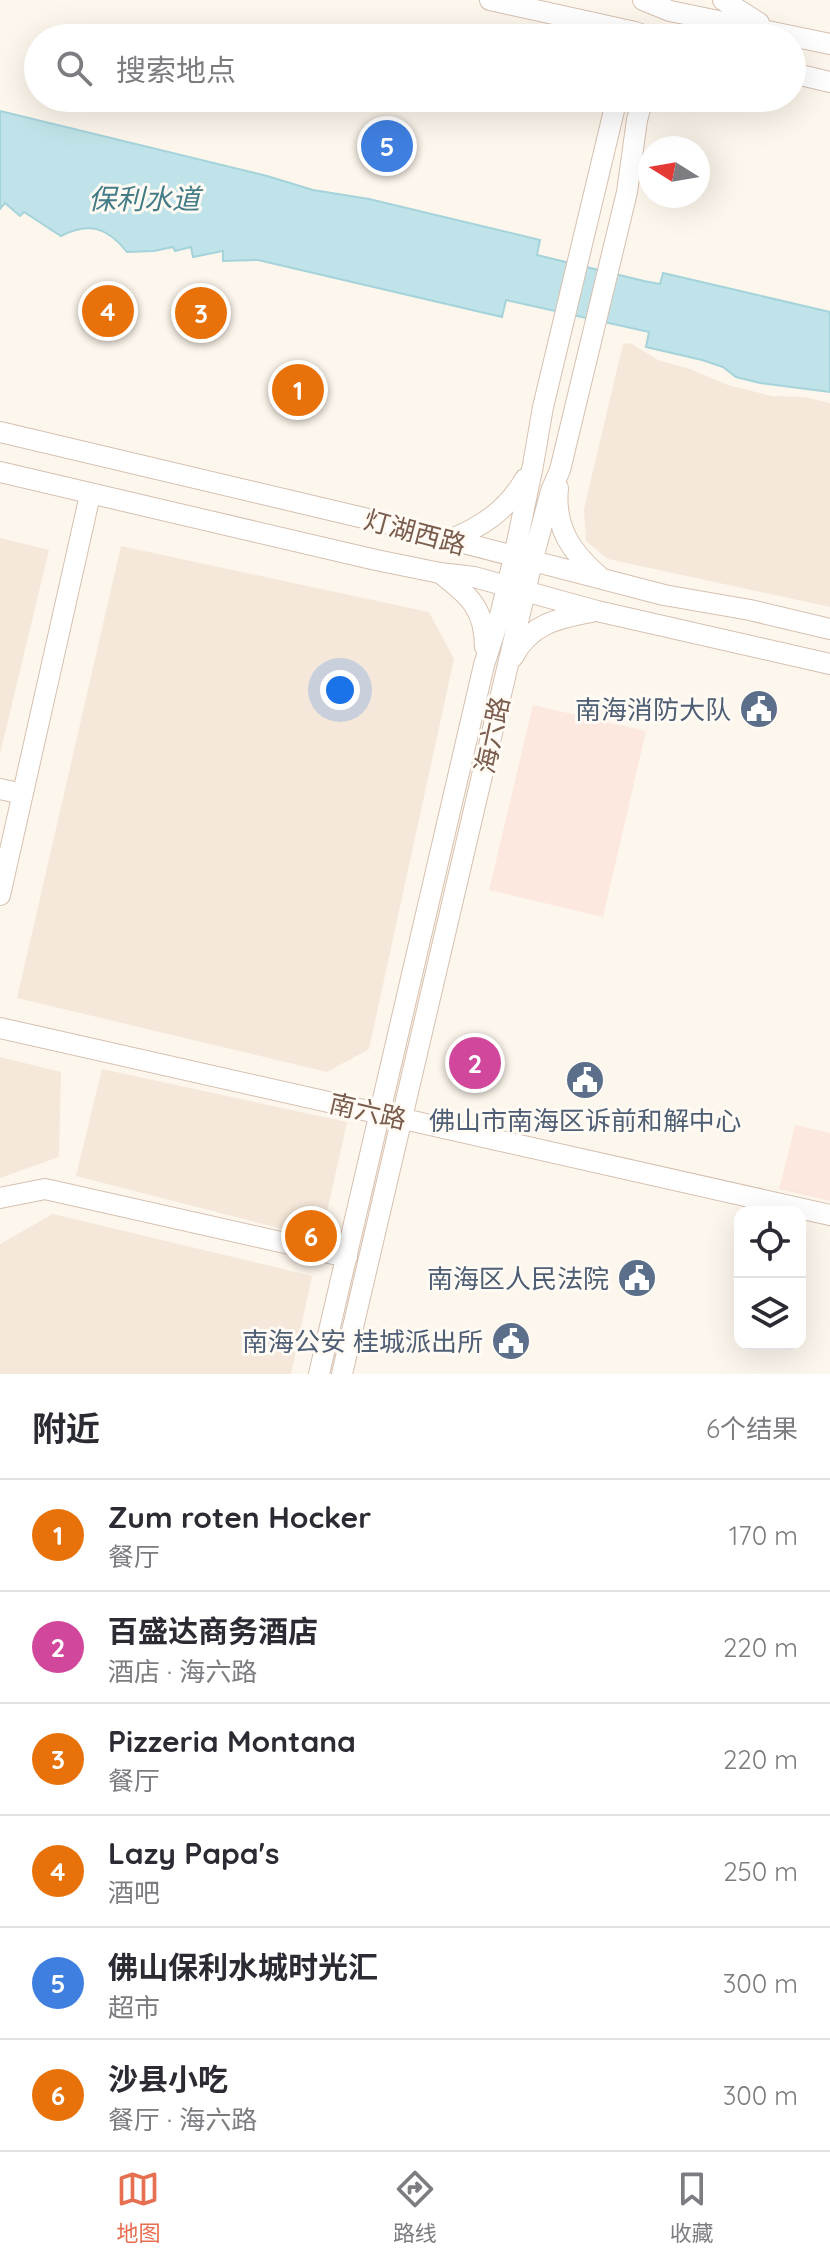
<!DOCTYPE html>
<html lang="zh">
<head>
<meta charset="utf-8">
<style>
  body { margin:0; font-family:Quicksand,"Noto Sans SC",sans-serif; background:#f2f2f3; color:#2b2b33 }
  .controls { position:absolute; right:24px; bottom:24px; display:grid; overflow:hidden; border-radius:16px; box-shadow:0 8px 32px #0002 }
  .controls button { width:72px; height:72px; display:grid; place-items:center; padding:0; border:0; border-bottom:2px solid #e1e1e2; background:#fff; color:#2b2b33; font:40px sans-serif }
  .compass { position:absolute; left:638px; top:136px; width:72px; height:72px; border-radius:50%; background:#fff; box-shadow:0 8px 32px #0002; rotate:281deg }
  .you { position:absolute; left:340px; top:690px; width:28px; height:28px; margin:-20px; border:6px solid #fff; border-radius:50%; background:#1a73e8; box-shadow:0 0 0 12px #1a73e833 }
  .badge { display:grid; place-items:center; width:52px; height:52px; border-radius:50%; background:#e76f51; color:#fff; font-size:26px; font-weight:700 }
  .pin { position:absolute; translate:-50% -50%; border:4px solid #fff; box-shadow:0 2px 8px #0006 }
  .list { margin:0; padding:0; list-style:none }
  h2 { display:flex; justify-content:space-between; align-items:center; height:104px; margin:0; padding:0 32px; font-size:34px }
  h2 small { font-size:26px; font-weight:400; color:#7c7c81 }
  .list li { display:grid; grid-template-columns:52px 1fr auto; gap:24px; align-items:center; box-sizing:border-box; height:112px; padding:0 32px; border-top:2px solid #e1e1e2 }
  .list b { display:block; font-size:30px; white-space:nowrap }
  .list p { margin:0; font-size:26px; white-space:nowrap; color:#7c7c81 }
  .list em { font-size:26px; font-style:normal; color:#7c7c81 }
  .icon { flex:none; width:44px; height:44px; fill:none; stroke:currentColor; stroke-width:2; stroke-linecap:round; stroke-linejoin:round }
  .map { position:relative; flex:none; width:830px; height:1374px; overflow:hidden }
  .search { position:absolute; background:#fff; box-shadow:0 8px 32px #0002; left:24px; right:24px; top:24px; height:88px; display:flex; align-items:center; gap:20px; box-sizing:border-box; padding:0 28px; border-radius:44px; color:#7c7c81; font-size:30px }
  .sheet { height:776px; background:#fff }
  nav { display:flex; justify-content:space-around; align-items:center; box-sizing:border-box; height:112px; border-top:2px solid #e1e1e2; background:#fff; font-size:22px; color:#7c7c81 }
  nav a { display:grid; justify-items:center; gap:4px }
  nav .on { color:#e76f51 }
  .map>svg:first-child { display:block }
  .residential { fill:#f5e8da }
  .commercial { fill:#fde8e0 }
  .water { fill:#bfe3e8; stroke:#a5d3da; stroke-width:2 }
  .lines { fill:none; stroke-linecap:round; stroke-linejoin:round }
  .secondary-casing { stroke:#d6c0b0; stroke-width:22 }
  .secondary { stroke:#fff; stroke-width:20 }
  .labels { text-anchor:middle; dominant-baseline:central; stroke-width:6; stroke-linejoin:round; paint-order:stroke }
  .street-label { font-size:26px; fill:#7a5c4d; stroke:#fffaf3 }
  .service-label { font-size:26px; fill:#4e5e75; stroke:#fffaf3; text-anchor:end }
  .water-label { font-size:28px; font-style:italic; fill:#437c86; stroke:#fffaf3 }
</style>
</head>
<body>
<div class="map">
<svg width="830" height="1374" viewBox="0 0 830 1374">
  <rect width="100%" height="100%" fill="#fdf6ec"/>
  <path class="residential" d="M630 343 658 360 690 369 728 385 772 396 805 397 830 403V607L608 559 586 541 584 509 623 344Z
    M0 538 49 550 0 754Z
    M121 546 429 612 454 659 369 1049 327 1072 17 998Z
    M0 1057 61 1072 59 1157 0 1178Z
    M102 1069 347 1122 321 1239 76 1176Z
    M53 1214 312 1276 291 1374H0V1244Z"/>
  <path class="commercial" d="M533 705 646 731 603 917 489 890Z
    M795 1125 830 1133V1201L779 1189Z"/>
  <path class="water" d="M0 111 267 176 313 190 369 199 540 240 537 255 644 281 660 284 663 273 830 312V392L760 383 736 377 723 367 702 360 646 347 649 332 506 300 502 317 258 260 223 261V251L193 257 191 247 175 251 173 247 154 251 127 252C108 228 89 221 61 236L24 212 20 216 5 203 0 209Z"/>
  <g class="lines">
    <defs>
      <path id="secondary" d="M490 0 635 32 652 38
        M643 0 670 11 830 44
        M723 0 759 23
        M564 20 591 38
        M792 73 830 82
        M0 432 402 527 664 595 750 610 830 629
        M0 472 376 560 440 573 474 577 597 611 830 664
        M558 488C554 528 572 553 600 577
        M449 540C482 527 507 510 525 479
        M440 573C469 595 485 609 485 647
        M513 657C530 624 558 618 592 612
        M0 789 22 794
        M0 895 90 495
        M0 1028 830 1215
        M0 1198 45 1189 347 1257
        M319 1374 484 665 501 612 514 557 533 465 543 407 617 98
        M342 1374 532 562 551 491 560 470 627 192 637 120 643 98"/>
    </defs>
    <use href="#secondary" class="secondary-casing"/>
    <use href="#secondary" class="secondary"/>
  </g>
  <defs>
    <symbol id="civic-disc" viewBox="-11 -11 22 22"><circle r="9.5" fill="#5c6f8a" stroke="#fffaf3"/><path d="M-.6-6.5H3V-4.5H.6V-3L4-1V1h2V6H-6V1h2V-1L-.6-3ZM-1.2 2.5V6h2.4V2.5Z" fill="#fff"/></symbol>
  </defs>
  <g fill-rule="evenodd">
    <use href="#civic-disc" x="737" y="687" width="44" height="44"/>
    <use href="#civic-disc" x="563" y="1058" width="44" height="44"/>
    <use href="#civic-disc" x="615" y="1256" width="44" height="44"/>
    <use href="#civic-disc" x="489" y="1319" width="44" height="44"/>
  </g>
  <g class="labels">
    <g class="street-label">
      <text transform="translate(415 532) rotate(15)">灯湖西路</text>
      <text transform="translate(492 735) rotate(-78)">海六路</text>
      <text transform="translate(368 1111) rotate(13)">南六路</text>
    </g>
    <g class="service-label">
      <text x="731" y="709">南海消防大队</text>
      <text x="585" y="1120" text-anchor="middle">佛山市南海区诉前和解中心</text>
      <text x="609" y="1278">南海区人民法院</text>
      <text x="483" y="1341">南海公安 桂城派出所</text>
    </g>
    <g class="water-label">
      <text x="144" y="198">保利水道</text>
    </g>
  </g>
</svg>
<div class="controls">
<button><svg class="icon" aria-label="locate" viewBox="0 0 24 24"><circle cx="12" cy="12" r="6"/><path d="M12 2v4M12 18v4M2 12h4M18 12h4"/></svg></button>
<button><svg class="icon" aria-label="layers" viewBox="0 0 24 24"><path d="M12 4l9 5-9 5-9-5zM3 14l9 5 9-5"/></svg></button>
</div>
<svg class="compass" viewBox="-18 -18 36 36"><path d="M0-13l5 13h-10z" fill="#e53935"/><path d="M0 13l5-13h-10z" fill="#7c7c81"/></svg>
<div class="you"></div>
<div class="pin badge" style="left:298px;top:390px;background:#e8710a">1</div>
<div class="pin badge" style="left:475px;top:1063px;background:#d1479c">2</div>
<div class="pin badge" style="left:201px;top:313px;background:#e8710a">3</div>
<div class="pin badge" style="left:108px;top:311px;background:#e8710a">4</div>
<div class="pin badge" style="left:387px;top:146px;background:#3f7fe0">5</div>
<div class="pin badge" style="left:311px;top:1236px;background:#e8710a">6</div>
<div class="search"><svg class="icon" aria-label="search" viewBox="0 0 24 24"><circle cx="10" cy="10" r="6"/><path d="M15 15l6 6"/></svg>搜索地点</div>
</div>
<section class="sheet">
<h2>附近<small>6个结果</small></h2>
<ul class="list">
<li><span class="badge" style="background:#e8710a">1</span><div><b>Zum roten Hocker</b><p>餐厅</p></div><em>170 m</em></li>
<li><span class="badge" style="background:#d1479c">2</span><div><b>百盛达商务酒店</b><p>酒店 · 海六路</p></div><em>220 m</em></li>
<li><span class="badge" style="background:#e8710a">3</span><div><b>Pizzeria Montana</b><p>餐厅</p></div><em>220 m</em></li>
<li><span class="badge" style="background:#e8710a">4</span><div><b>Lazy Papa's</b><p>酒吧</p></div><em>250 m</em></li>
<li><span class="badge" style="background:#3f7fe0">5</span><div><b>佛山保利水城时光汇</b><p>超市</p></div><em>300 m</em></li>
<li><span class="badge" style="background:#e8710a">6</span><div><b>沙县小吃</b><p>餐厅 · 海六路</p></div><em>300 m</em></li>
</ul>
</section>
<nav>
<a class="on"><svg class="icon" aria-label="map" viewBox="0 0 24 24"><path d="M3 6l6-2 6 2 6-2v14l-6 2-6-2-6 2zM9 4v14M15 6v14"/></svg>地图</a>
<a><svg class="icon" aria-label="directions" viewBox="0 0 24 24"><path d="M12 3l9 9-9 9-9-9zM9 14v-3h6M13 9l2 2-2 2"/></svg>路线</a>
<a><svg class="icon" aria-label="saved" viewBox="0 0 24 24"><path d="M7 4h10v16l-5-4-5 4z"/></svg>收藏</a>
</nav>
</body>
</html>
